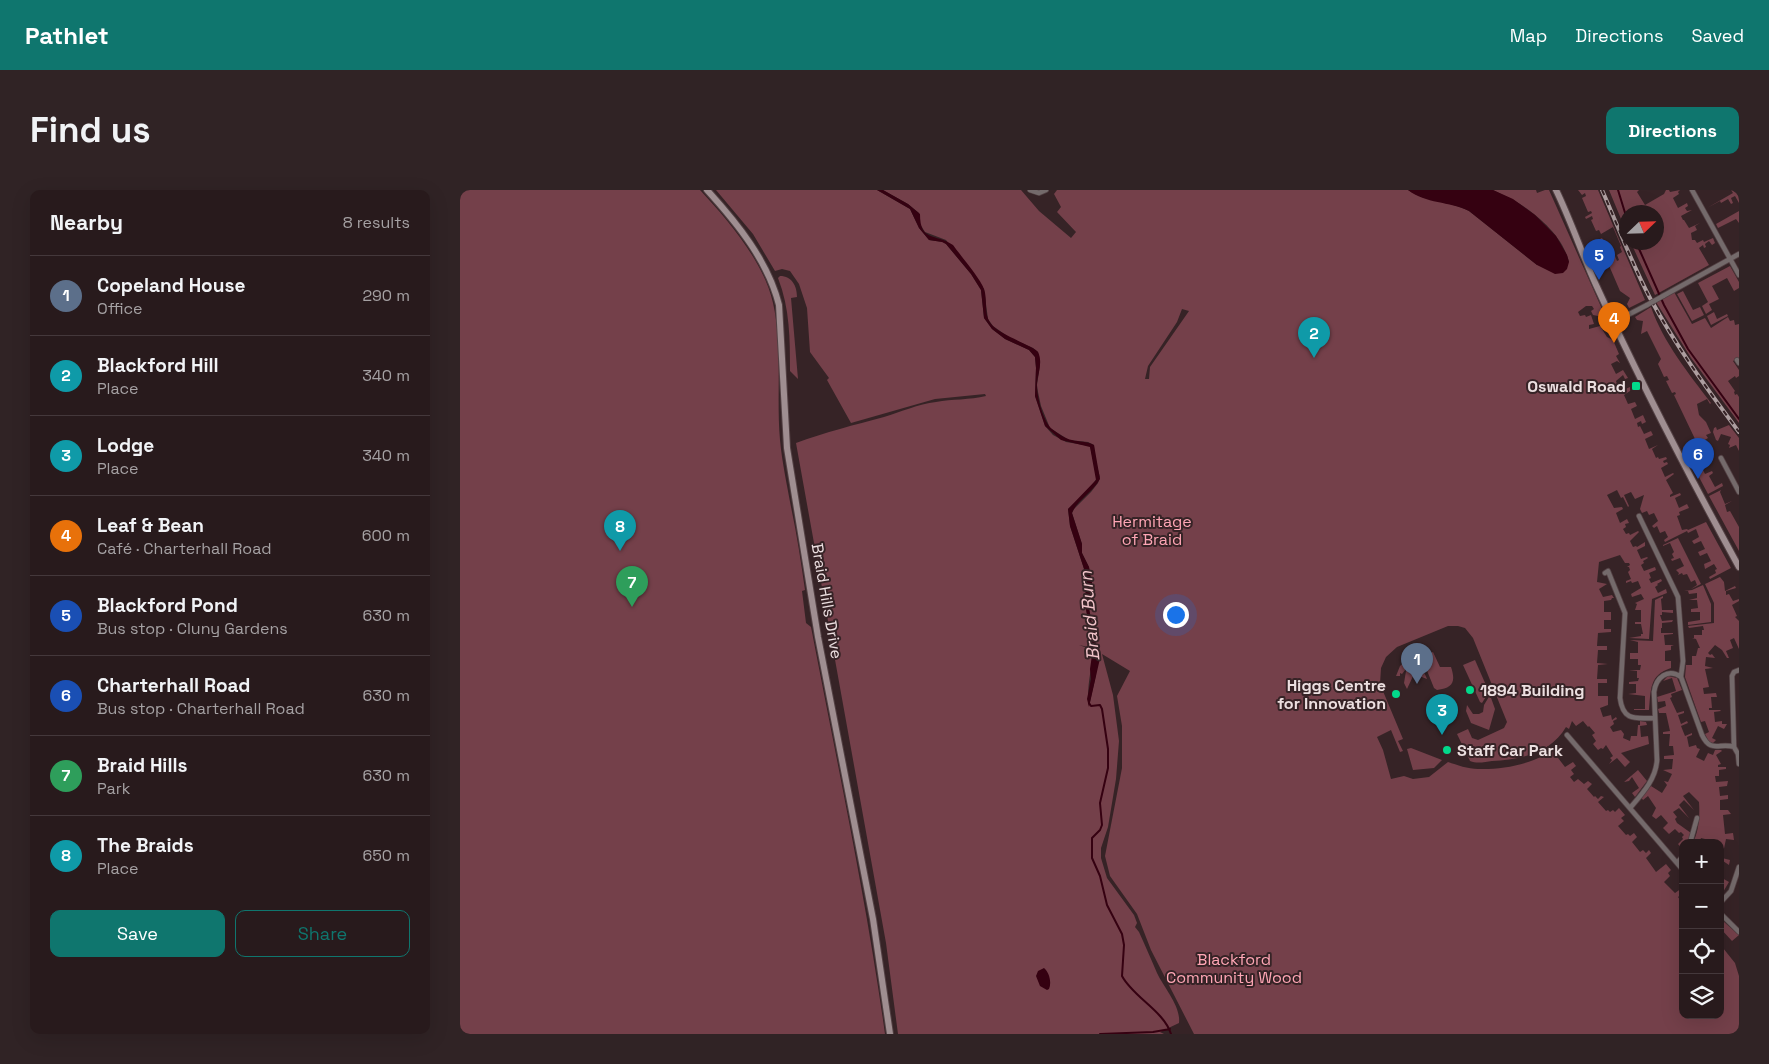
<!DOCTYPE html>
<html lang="en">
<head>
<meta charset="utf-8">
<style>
  body { margin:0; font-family:"Space Grotesk",sans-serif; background:#302325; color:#f1f3f6 }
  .controls { position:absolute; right:15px; bottom:15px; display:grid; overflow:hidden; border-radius:10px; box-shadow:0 5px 20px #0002 }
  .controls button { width:45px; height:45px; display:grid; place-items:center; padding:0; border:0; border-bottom:1px solid #44383b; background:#281a1c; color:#f1f3f6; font:25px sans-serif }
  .compass { position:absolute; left:1159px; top:15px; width:45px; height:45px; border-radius:50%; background:#281a1c; box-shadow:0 5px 20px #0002; rotate:67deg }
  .you { position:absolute; left:715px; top:424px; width:18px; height:18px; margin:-12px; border:4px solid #fff; border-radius:50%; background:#1a73e8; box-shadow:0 0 0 8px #1a73e833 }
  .badge { display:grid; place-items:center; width:32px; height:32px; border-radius:50%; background:#0f766e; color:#fff; font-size:16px; font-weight:700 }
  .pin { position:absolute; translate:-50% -41px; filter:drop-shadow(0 1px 2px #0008) }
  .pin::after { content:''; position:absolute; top:26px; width:18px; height:15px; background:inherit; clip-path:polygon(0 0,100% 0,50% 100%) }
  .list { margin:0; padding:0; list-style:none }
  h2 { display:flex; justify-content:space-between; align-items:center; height:65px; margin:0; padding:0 20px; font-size:21px }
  h2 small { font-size:16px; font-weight:400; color:#a5a1a3 }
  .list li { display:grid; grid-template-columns:32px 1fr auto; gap:15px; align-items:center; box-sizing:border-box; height:80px; padding:0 20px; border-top:1px solid #44383b }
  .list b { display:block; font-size:19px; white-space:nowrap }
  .list p { margin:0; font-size:16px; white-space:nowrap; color:#a5a1a3 }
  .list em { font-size:16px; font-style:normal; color:#a5a1a3 }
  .actions { display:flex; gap:10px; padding:15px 20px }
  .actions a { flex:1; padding:11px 0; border:1px solid #0f766e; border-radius:10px; text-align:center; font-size:18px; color:#0f766e }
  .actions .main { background:#0f766e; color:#fff }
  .icon { flex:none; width:28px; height:28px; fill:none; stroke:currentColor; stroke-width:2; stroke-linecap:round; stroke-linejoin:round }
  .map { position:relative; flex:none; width:1279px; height:844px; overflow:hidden; border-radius:10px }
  header { display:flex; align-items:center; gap:30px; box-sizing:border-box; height:70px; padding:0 25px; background:#0f766e; color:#fff }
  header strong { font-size:24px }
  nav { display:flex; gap:28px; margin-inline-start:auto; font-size:18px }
  .intro { display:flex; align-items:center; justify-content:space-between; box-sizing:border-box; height:120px; padding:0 30px }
  h1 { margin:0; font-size:35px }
  .button { padding:12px 22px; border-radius:10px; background:#0f766e; color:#fff; font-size:18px; font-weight:700 }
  main { display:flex; gap:30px; padding:0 30px }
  aside { flex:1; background:#281a1c; border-radius:10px; box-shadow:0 5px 20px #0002 }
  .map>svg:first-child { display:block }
  .green { fill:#74404a; fill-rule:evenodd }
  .water { fill:#350111 }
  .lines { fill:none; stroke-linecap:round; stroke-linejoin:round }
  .stream { stroke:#350111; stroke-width:2 }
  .street-casing { stroke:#534144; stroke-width:6 }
  .secondary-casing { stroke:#534144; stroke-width:8 }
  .street { stroke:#746a6b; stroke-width:4.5 }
  .secondary { stroke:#9f8e91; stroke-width:6 }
  .rail-casing { stroke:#ad9ea0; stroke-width:4 }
  .rail { stroke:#362326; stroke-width:2; stroke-dasharray:5.5; stroke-linecap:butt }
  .street-bridge-casing { stroke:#534144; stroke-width:6; stroke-linecap:butt }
  .street-bridge { stroke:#746a6b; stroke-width:4.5 }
  .poi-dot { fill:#02d98b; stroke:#362326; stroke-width:2 }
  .labels { text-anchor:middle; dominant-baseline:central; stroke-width:4; stroke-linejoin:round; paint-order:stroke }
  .poi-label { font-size:16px; font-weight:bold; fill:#ecdfe0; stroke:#362326; text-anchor:end }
  .park-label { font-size:16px; fill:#ffa6b5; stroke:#362326 }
  .street-label { font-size:16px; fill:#ecdfe0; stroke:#362326 }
  .water-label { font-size:18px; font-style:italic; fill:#f2c4ca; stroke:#362326 }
</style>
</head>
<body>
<header>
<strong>Pathlet</strong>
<nav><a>Map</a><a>Directions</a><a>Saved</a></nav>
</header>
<div class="intro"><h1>Find us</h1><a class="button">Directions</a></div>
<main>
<aside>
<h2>Nearby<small>8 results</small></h2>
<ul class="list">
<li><span class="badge" style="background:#5c6f8a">1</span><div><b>Copeland House</b><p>Office</p></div><em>290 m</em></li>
<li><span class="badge" style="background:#0f9aa8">2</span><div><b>Blackford Hill</b><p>Place</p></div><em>340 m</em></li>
<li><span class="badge" style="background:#0f9aa8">3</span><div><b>Lodge</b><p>Place</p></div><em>340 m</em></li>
<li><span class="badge" style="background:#e8710a">4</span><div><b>Leaf &amp; Bean</b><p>Café · Charterhall Road</p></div><em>600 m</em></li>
<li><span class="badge" style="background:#1a4fb4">5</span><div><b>Blackford Pond</b><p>Bus stop · Cluny Gardens</p></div><em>630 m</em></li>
<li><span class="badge" style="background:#1a4fb4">6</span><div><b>Charterhall Road</b><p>Bus stop · Charterhall Road</p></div><em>630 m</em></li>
<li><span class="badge" style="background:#2e9e5b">7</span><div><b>Braid Hills</b><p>Park</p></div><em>630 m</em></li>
<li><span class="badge" style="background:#0f9aa8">8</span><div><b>The Braids</b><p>Place</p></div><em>650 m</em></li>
</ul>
<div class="actions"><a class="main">Save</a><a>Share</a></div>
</aside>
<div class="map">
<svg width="1279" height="844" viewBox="0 0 1279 844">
  <rect width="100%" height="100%" fill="#362326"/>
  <path class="green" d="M0 0H240C268 30 304 72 313 113 323 157 316 205 320 250 322 272 327 295 331 317 337 345 341 372 345 400L342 401 346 433 351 437C377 573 406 707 425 844H0Z
    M256 0H417L450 19 459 38 469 50 483 52 486 54 511 84 521 100 524 128 532 139 545 149 569 160 575 167 576 178 575 206 585 236 593 245 606 252 630 256 637 288 627 302 608 319 610 336 626 385 627 398 624 408 633 458 619 455 633 460C632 479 626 498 629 516L636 485 637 462H640L637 460 628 413 632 393 629 377 622 363V354L612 323 614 319 631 302 638 293 640 287 635 269 634 255 628 252 609 250 590 238 581 216 578 202 577 195 580 175 578 162 573 158 550 148 533 136 528 129 524 99 486 50 465 42 460 34 459 23 448 14 423 0H561L579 21 611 48 616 42 597 22 601 17 594 4 597 0H948C966 12 990 11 1009 21L1077 75 1109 72C1103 46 1077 24 1055 11 1048 7 1040 4 1033 0H1076L1077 3 1085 0H1089L1142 119 1138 126 1133 125 1131 121 1134 119 1132 116H1126L1118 122 1120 126 1125 125 1126 127 1131 125 1134 134 1129 135V139L1140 136 1147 147 1153 150 1159 164 1156 166 1160 173 1157 171 1151 174 1156 184 1163 180 1168 188 1165 189 1163 185 1156 191 1157 194 1160 193 1163 200 1170 197 1171 199 1170 201 1164 205 1168 214 1175 212 1177 216 1171 219 1175 229 1183 225 1186 232 1182 234 1181 231 1177 233 1178 237 1180 236 1184 244 1191 241 1193 245 1185 249 1189 259 1198 255 1192 259 1196 268 1198 267 1199 269 1206 267 1207 269 1203 271 1204 273 1207 272 1208 274 1201 278 1205 287 1213 283 1214 284 1206 290 1213 303 1210 305V307L1220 303 1221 305 1215 308 1219 318 1227 314 1229 318 1219 322 1220 325 1217 326 1222 340 1227 339 1228 340 1246 332 1271 378 1250 389 1249 387 1256 383 1255 380 1257 379 1254 374 1245 379 1244 374 1251 371 1247 363 1240 366 1238 362 1245 359 1241 351 1234 354 1232 351 1239 347 1236 339 1228 343 1227 341 1205 352 1204 350 1208 347 1205 341 1200 343 1197 336 1194 338 1192 336 1198 331 1194 323 1189 325 1187 321 1182 323 1180 319 1184 305 1175 309 1171 302 1164 305 1169 316 1168 317 1163 307 1161 308 1157 300 1147 305 1154 318 1162 317 1163 319 1156 323 1160 333 1167 329 1169 333 1165 334 1166 337 1163 339 1166 344 1169 343 1170 345 1178 341 1179 342 1170 351 1173 357 1176 356 1177 357 1185 352V356L1177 360 1181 369 1187 367 1188 368 1183 371 1184 373 1181 375 1184 381 1195 377 1196 380 1189 383 1191 388 1189 389 1191 393 1201 389 1202 391 1197 394 1198 395 1195 397 1198 403 1206 399 1207 403 1192 409 1189 449 1169 448 1181 446V444H1183L1181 434H1175V432H1181V420H1175L1177 414 1175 413 1184 409 1181 404 1172 407 1171 404 1181 398 1178 391 1172 393 1171 391 1166 393V391L1171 389 1168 382 1170 380 1169 377H1167L1170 375 1169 373H1165L1160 365 1139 372 1137 392 1147 394 1139 399 1143 407 1152 405 1154 408H1152L1151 410 1144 411V422H1151V430H1144V439H1151V442L1138 443 1137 456H1147V460H1138L1137 473 1148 474 1138 475 1137 489H1147V493H1138V506H1148V515L1140 518 1143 527 1151 525 1152 530 1156 527 1157 529 1153 531 1154 534 1150 537 1153 542 1161 540 1164 544 1163 548 1170 551 1171 546H1177L1178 535H1180V531L1186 532 1187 535 1180 536 1181 547 1188 546 1189 554 1161 563 1170 572 1165 577 1157 568 1149 574 1152 570 1150 568 1153 566 1146 555 1143 559 1141 558 1138 560 1133 554 1136 551 1132 545 1135 543 1129 536 1128 537 1123 531 1116 536 1112 531 1109 539 1106 537C1091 563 1060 570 1032 571 1025 572 1017 574 1010 571L997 544 1008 539 1012 548 1018 550 1044 538 1047 532 1013 448 1005 438 998 436H988L937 457 926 467 921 478 920 494 943 549 938 551 943 561 940 562 931 540 917 547 923 560 931 589 944 586 953 589 969 587 988 572C997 575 1008 579 1018 579 1045 580 1079 573 1099 555L1102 559 1095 564 1105 577 1113 572 1116 576 1111 580 1114 584 1110 587 1114 592 1118 589 1124 594 1128 591 1132 594 1127 599 1134 607 1135 606 1138 609 1141 606 1144 607 1138 612 1146 621 1148 620 1150 622 1153 620 1155 622 1159 618 1165 625 1161 628 1164 631 1158 636 1166 645 1168 644 1170 646 1174 643 1177 647 1172 652 1180 662 1183 660 1186 663 1189 660 1191 663 1186 668 1196 682 1206 674 1211 680 1208 683 1210 686 1204 692 1215 703 1222 698 1223 703 1218 707 1223 714V825H1260V760L1263 758 1275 773 1279 786V844H734L691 760 677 724 650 686 645 666 662 578V536L657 506 670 481 642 464 653 505 659 551 656 589 648 637 641 658V668L647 688 674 725 677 733 675 737 679 742C685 755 691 769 697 783 704 798 721 816 719 833L700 842 704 844H438L426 753 336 253C366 242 394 235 424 227 441 222 458 214 476 212 492 209 510 210 526 206L525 204 475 209 391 233 367 190 369 188 350 162 347 118 339 94 330 81 322 79 315 81 293 44ZM722 119 729 121 690 177 689 189H685L688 176 717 132Z
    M1118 0H1138L1185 110 1169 118 1167 114 1170 108 1160 101 1138 50 1142 48 1152 67 1155 66 1157 71 1159 70 1157 65 1162 62 1160 57 1161 56 1153 37 1141 44 1139 40 1136 41 1131 30 1133 29 1132 26 1126 29 1125 27 1132 23 1131 21 1128 22 1122 8 1126 6 1125 3 1122 5Z
    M1149 0H1179L1177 2 1185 15 1204 4 1206 0H1209L1210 2 1220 0 1218 2 1219 4 1213 8 1218 18 1227 13 1228 16 1225 18 1227 21 1232 20 1221 26 1223 30H1224L1229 38 1240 33 1235 36 1237 40 1231 43 1232 50H1235L1237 53 1243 50 1244 52 1253 48 1255 53 1252 55 1249 51 1245 54 1246 57 1244 58 1243 55 1239 58 1249 75 1195 105 1171 53 1196 52V22H1166V41Z
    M1271 0H1279V13L1275 6 1271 8 1273 13 1271 14 1268 9 1261 13 1260 11 1247 18 1273 3Z
    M1279 21V33L1276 29 1258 38 1256 34Z
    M1270 76 1279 92V98L1274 101 1267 88 1252 96 1259 109 1249 114 1252 120 1246 124 1242 116 1248 112 1238 93Z
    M320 86C332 86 337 96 337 107L331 108 338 189 330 181C330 149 330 119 318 88Z
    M1223 101 1233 120 1240 117 1244 125 1232 131 1217 104Z
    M1214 102 1232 134 1245 128 1251 138 1268 127 1270 131 1274 130 1275 135 1279 134V169L1278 168 1273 171 1279 180V186L1276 188 1275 186 1268 191 1275 201 1274 202 1275 205 1277 204 1279 207V233L1231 168 1196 112Z
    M1191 117C1203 152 1229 184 1251 213L1250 214 1247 209 1237 214 1239 225 1246 232 1251 243 1246 245 1248 248 1243 251 1246 255 1237 259 1236 256 1233 258 1238 268H1243L1239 272 1245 284 1252 281 1253 283 1249 286 1255 297 1262 293 1263 296 1248 304 1223 257 1235 249 1214 205 1216 204 1215 202 1212 203 1206 191 1209 190 1207 186 1204 187 1198 174 1201 169 1187 141 1181 144 1183 131 1177 130 1175 127Z
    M1254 122 1257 129 1267 124 1268 126 1251 135 1247 126Z
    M1269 235 1279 248V261L1276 255 1269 258 1270 255 1268 254 1271 247 1261 244 1258 251 1256 250 1253 242 1254 238 1256 237 1257 240Z
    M1261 300 1260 302 1265 314 1272 311 1265 315 1267 322 1270 321 1279 337V361L1249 306Z
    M1218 348 1241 394 1231 399 1237 395 1235 390 1231 392 1227 384 1223 385 1222 383 1218 385 1219 383 1216 380 1224 376 1220 368 1212 371 1211 369 1214 368 1212 364 1214 362 1210 353 1203 356V355Z
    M1260 387 1264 392 1265 401 1275 396 1276 398 1266 401V405L1269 404 1273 411 1279 409V411L1272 415 1277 426 1275 427 1279 431V459L1274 448 1270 450 1273 458 1266 461 1269 468H1267L1262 460 1255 455 1248 463 1250 465 1252 464 1255 468 1246 467 1245 476 1253 478 1245 479 1249 497 1243 498 1244 504 1256 503 1257 507H1251L1252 518H1249V520H1260L1261 521 1254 522 1255 532 1262 531V534H1267L1264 539 1258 536 1252 548 1256 550 1253 553 1249 552 1245 544 1249 542 1245 531 1241 532 1225 487 1226 475H1232V466H1236L1238 458H1240L1236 449 1232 448H1234V445H1242V440H1244L1243 436 1229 438 1228 436 1254 433V413L1245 394Z
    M1243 395 1251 414V432L1228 435V432L1240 430V422H1231V419L1238 418 1237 410H1229L1237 408V403L1229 404 1228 401H1224L1232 400Z
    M1203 406V408L1201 409 1202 420H1213V423L1202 422V425H1200L1202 431 1213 430 1212 432 1202 433V438H1201V443H1213V444L1204 445 1205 455H1214L1211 456V460L1205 461V471H1211V478C1189 485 1191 500 1189 520H1174V519H1185V506L1168 504 1176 503V494H1169V492L1178 491 1179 488H1177V481L1169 480H1180L1181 475H1178V469H1170V463H1178V452L1170 450 1193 451 1195 410Z
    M973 462 980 477H991C996 492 993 498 977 500L974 498 962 468Z
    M948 469 950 474 942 484 940 483V486H936L940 476Z
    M1015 470 1029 502 1022 513 1020 512 1003 475Z
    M960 473 967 489 954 484 947 499 944 493 946 481 952 476Z
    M1208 486 1217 488 1222 500 1211 504 1212 507 1210 508 1217 523 1224 521V523L1218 525 1221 534 1227 531 1228 533 1221 536 1225 546 1232 543V545L1227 547 1229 557 1236 555 1237 558 1240 559 1236 567 1244 571 1248 563 1253 565 1255 560H1261L1262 561 1256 565 1261 574 1258 575V577H1266V579L1259 580V586H1255L1256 592 1268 591 1267 596 1259 597 1260 606 1268 605V609L1260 610V620H1268L1271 624 1263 625 1265 644 1273 643 1274 650 1266 649 1262 668 1270 670 1269 675 1260 669V653H1245V649L1241 648 1239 653H1233C1239 640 1240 626 1239 612L1229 602 1223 606 1234 620 1224 610 1219 615 1229 628 1219 618 1213 622 1217 627 1215 629 1217 633 1231 643 1228 653H1223V660L1218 654 1223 649 1222 647 1224 645 1221 642 1219 643 1215 639 1209 644 1203 638 1208 633 1201 625 1196 629 1192 626 1196 618 1188 606 1183 610 1181 607 1191 596 1202 603 1207 595 1204 591 1208 592 1212 584 1203 580 1212 579 1213 569H1204V566L1214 565 1213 556H1209L1210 544H1203V542L1210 541 1206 523H1199L1198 519 1206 516 1205 511 1198 512 1197 507 1216 501 1212 488 1203 491Z
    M1030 505 1035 519 1029 540 1011 533 1006 521 1007 515 1013 524H1019L1023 522 1024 515Z
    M951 558 982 570 974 578 953 580 947 559Z
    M1178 580 1187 591 1175 607 1172 603 1179 598 1172 587 1169 591 1164 592Z
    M1260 681 1264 683 1262 688 1269 692 1263 702 1260 699Z
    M1263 731 1279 745 1272 751 1260 738V733Z"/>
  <path class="water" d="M417 0H423L448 14 460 24C460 52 475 43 493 55 500 65 520 88 524 99 528 111 523 125 532 135 541 145 575 157 578 162 583 172 578 183 577 193 576 204 583 232 592 239 597 243 606 249 612 250 619 252 627 251 634 255L640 289C633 302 617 310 612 323L622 354V363L629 377 630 384 632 393 628 413 637 463 641 464 629 517 627 509 631 489 630 479 633 458 624 408 627 398 626 385 610 336 608 319 636 290 630 257 601 250 585 236 575 206 576 178 575 167 569 160 545 149 532 139 524 128 521 100 511 84 486 54 482 52 469 50 459 38 450 19Z
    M948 0H1033L1053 9 1075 25 1096 46 1107 65 1109 72 1107 79 1103 83 1095 84 1077 75 1009 21C989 11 966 14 948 0Z
    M584 778C589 782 592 792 589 799L587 800 580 796 576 786 578 781Z"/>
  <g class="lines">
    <path class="stream" d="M1158 0 1166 26
      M1176 52 1204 115 1228 159 1279 229
      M629 513 631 516 640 515 642 519 648 559V578L640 613 642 635 640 640 632 648V668L640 686 647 715 662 744 664 755 662 786C673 807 704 821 711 844
      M640 844 693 842 710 839"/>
    <defs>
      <path id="street" d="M570 0 579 3 586 0
        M1232 0 1279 85
        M1203 106 1279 64
        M1154 132 1187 115
        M1277 170 1279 173
        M1261 268 1279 302
        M1179 326 1218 407 1223 471 1221 486
        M1145 383 1148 381 1165 423 1160 508C1163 532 1176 528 1195 528
        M1279 480 1274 482 1272 486 1274 557 1278 564 1279 574
        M1107 545 1223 680
        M1170 618C1182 604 1196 589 1197 570L1194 502C1196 487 1208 478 1221 487L1242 545C1251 564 1260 552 1274 557
        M1230 653 1237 628
        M1217 673 1223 666
        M1260 713 1271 701 1279 677
        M1260 723 1279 742"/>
      <path id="secondary" d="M247 0C277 33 308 71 319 115L327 258 358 447 413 729 430 844
        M1096 0C1111 31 1122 64 1136 95 1180 191 1228 284 1279 377"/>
    </defs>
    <use href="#street" class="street-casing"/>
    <use href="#secondary" class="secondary-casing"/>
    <use href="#street" class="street"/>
    <use href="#secondary" class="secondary"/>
    <defs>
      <path id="rail" d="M1142 0C1158 36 1172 74 1190 108 1216 156 1247 199 1279 242"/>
    </defs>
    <use href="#rail" class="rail-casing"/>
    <use href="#rail" class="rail"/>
    <defs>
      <path id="street-bridge" d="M1187 115 1203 106"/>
    </defs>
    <use href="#street-bridge" class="street-bridge-casing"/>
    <use href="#street-bridge" class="street-bridge"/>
  </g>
  <g class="poi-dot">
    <rect x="1171" y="191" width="10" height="10" rx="2.5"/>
    <circle cx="1010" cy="500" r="5"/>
    <circle cx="936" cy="504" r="5"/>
    <circle cx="987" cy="560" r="5"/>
  </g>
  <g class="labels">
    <g class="poi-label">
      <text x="1166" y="196">Oswald Road</text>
      <text x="926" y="495">Higgs Centre<tspan x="926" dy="18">for Innovation</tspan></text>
      <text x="1020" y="500" text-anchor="start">1894 Building</text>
      <text x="997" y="560" text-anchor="start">Staff Car Park</text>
    </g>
    <g class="park-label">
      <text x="692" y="331">Hermitage<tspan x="692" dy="18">of Braid</tspan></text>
      <text x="774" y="769">Blackford<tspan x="774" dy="18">Community Wood</tspan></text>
    </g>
    <g class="street-label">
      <text transform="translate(367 411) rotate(80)">Braid Hills Drive</text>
    </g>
    <g class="water-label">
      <text transform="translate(629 426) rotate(-95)">Braid Burn</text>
    </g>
  </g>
</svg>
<div class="controls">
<button>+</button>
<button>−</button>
<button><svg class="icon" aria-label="locate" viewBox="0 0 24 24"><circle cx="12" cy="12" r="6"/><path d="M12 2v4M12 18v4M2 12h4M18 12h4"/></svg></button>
<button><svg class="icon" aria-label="layers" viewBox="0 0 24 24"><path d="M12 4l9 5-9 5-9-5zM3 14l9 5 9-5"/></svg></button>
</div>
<svg class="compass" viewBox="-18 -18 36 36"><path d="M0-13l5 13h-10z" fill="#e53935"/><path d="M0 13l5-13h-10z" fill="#a5a1a3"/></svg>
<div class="you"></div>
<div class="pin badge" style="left:957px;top:494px;background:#5c6f8a">1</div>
<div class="pin badge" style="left:854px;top:168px;background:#0f9aa8">2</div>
<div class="pin badge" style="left:982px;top:545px;background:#0f9aa8">3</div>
<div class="pin badge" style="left:1154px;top:153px;background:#e8710a">4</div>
<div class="pin badge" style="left:1139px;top:90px;background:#1a4fb4">5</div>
<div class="pin badge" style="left:1238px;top:289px;background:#1a4fb4">6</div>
<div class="pin badge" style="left:172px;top:417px;background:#2e9e5b">7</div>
<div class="pin badge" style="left:160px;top:361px;background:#0f9aa8">8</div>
</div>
</main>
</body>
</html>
